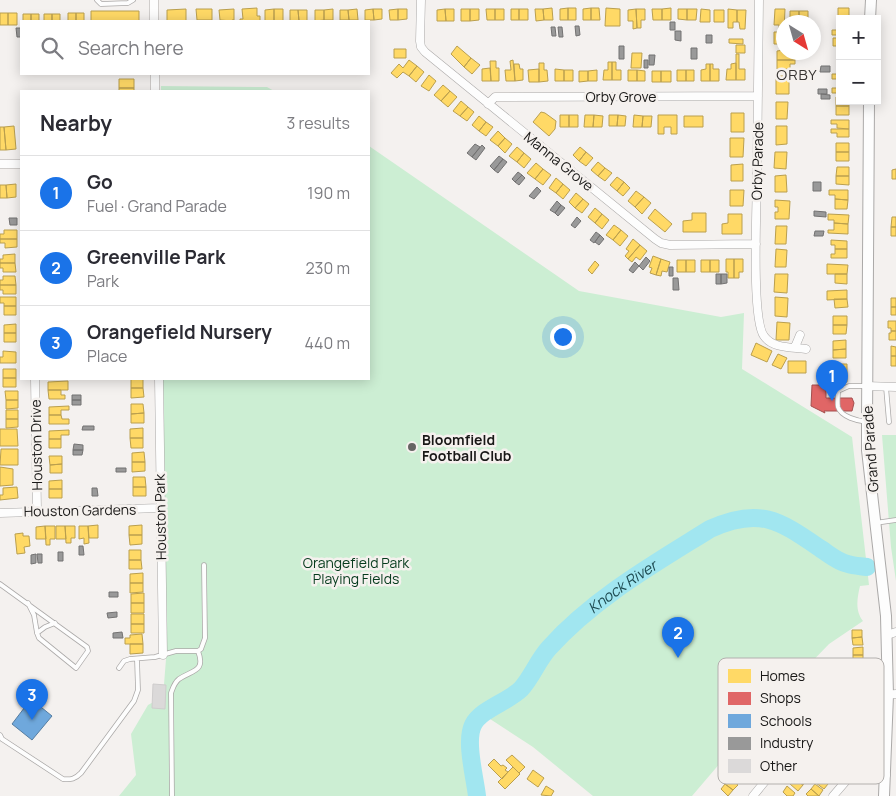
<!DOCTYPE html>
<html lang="en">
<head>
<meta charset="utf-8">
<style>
  body { margin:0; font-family:Manrope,sans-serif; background:#f7f7f7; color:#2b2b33 }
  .controls { position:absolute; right:15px; top:15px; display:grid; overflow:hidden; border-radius:0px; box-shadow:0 2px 12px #0003 }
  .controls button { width:45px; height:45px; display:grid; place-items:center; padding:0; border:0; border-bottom:1px solid #e1e1e2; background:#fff; color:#2b2b33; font:25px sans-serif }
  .compass { position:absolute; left:776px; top:15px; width:45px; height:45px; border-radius:50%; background:#fff; box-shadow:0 2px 12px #0003; rotate:143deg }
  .you { position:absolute; left:562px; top:336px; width:18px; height:18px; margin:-12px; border:4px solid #fff; border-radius:50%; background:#1a73e8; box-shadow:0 0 0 8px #1a73e833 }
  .badge { display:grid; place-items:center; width:32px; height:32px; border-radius:50%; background:#1a73e8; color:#fff; font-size:16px; font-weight:700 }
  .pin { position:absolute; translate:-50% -41px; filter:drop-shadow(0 1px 2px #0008) }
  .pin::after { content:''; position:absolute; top:26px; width:18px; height:15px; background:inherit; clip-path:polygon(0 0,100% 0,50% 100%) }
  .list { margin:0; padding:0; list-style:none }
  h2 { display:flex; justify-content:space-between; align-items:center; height:65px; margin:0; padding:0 20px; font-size:21px }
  h2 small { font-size:16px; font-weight:400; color:#7c7c81 }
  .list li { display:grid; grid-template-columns:32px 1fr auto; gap:15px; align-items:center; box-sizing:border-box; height:75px; padding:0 20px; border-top:1px solid #e1e1e2 }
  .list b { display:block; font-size:19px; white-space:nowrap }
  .list p { margin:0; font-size:16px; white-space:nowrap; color:#7c7c81 }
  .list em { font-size:16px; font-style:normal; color:#7c7c81 }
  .icon { flex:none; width:28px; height:28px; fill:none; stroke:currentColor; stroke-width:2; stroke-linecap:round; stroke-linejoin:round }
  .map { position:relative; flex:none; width:896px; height:796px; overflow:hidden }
  .search { position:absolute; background:#fff; box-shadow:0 2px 12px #0003; left:20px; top:20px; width:350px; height:55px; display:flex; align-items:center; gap:12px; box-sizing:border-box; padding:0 18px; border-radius:0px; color:#7c7c81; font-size:19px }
  .panel { position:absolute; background:#fff; box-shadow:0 2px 12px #0003; left:20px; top:90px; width:350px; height:290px; border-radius:0px }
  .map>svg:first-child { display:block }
  .green { fill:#cceed3 }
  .homes { fill:#ffd966; stroke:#ba9f4e }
  .shops { fill:#e06666; stroke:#a44f4e }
  .schools { fill:#6fa8dc; stroke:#557da1 }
  .industry { fill:#999; stroke:#737272 }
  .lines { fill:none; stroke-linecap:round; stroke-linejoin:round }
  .river { stroke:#a1e6f0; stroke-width:18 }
  .building { fill:#dbd9d9; stroke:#cfcdcd }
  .service-casing { stroke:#aba9a8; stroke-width:5.5 }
  .minor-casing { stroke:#aba9a8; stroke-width:9 }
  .tertiary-casing { stroke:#aba9a8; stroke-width:12 }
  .service { stroke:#fdfdfd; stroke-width:4 }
  .minor { stroke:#fdfdfd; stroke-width:8 }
  .tertiary { stroke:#fdfdfd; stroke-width:10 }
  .poi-dot { fill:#666463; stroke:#f5f1ee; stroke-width:2 }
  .labels { text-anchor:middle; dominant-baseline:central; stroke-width:5; stroke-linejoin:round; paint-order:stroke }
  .street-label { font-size:14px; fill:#191817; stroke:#f5f1ee }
  .poi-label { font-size:14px; font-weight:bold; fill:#191817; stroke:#f5f1ee; text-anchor:start }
  .park-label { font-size:14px; fill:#063b1d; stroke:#f5f1ee }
  .neighbourhood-label { font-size:15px; letter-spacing:1px; fill:#373432; stroke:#f5f1ee }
  .water-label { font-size:15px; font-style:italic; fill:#1d4a50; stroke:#f5f1ee }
  .key { fill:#f5f1ee; stroke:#b3b0ae; stroke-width:1 }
  .key-label { font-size:14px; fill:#191817 }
</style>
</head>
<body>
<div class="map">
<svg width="896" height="796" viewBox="0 0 896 796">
  <rect width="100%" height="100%" fill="#f4f1ef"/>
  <path class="green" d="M161 86 267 87 274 91H161Z
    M369 146 579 291 721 317 744 313 742 369 852 437 869 585 860 586C857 599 855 611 863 621L829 644 768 707 692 796H593L533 747 487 717 477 725 475 741 483 796H119L136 775 131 734 148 705 163 697 166 659 162 379H369Z
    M882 435H896V581L891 547Z"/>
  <path class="homes" d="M257 8V16H260V21H240V19H243L242 9Z
    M552 8 553 20H544L543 9Z
    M568 8H576V20H568Z
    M568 8V20H560V9Z
    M591 8H599L600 20H591Z
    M591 8V20H583V9Z
    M606 8 620 9V26H605Z
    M671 8V20H662V9Z
    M838 8H849V17L838 16Z
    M186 9V21H167V10Z
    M196 9H212V20H197Z
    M234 9V20H232V21L220 20 219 10Z
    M274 9V21H265V10Z
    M274 9H283V21H274Z
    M333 9V20H324V10Z
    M357 9 358 20H349L348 10Z
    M373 9 374 20H365V10Z
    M373 9H382V19L374 20Z
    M398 9V20H390L389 10Z
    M398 9H407V19L398 20Z
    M445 9H454V21H446Z
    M445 9 446 21H437V10Z
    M461 9H470V21H461Z
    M470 9H479V20L470 21Z
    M486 9H495V20H487Z
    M495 9H504V20H495Z
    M511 9H519V20H511Z
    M519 9H528V20H519Z
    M535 9H543L544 20 536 21Z
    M636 9H645V20H641V28H637Z
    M636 9 637 28 633 29V21H628V10Z
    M652 9H662V20H653Z
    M678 9H687V20L678 19Z
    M687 9H697L696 20H687Z
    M701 9 710 10V22H700Z
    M728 9 737 10V22H733V28H728Z
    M775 9H785L784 31H779V25H774Z
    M290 10H298L299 21H290Z
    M298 10H307V21H299Z
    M315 10H324V20L315 21Z
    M340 10H348L349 20H340Z
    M714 10H724V22H714Z
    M737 10H746L745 29H740L739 22H737Z
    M91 11H139V21H91Z
    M790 11H799V22H790Z
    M799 11H808V22H799Z
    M0 13H8V25H0Z
    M8 13H17V25H8Z
    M68 13H76V21H68Z
    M76 13H84V21H76Z
    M23 14H31V21H23Z
    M31 14H39V21H31Z
    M44 14H52V21H44Z
    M52 14H60V21H52Z
    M832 30H840V38H837V35H832Z
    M774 32H784V44H774Z
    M833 38H840V46H833Z
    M729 39H743V44L729 43Z
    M736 45H745V53H736Z
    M457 46 471 58 464 67 451 54Z
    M394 49H406V58H394Z
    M784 50V52L795 54V60H777V51Z
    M632 53H642L641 68H631Z
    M736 54H739V69H745V80H736Z
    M471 58 480 65 472 74 464 67Z
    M409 60 417 66 409 76 403 72 397 78 391 73 399 64 403 68Z
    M513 60 515 81H506L505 70H511L510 61Z
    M777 60H795V64H790V69H777Z
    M490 61H496V68H499V81H491Z
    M608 62H612V80H603L604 70H608Z
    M612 62H616V70H621V80H612Z
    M539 63H544V70H547L548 81 539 82Z
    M736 63V80H726L727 69H731V64Z
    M514 64H519L520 69H523V80L515 81Z
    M706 64H710V81H701V70L706 69Z
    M710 64H713V69H719V81H710Z
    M417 66 424 72 416 82 409 76Z
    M490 68 491 81H482V69Z
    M539 69V82H529L528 70Z
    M555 69 564 70V81H555Z
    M564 70H573V81H564Z
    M597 70V81H588V71Z
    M628 70H637V81H628Z
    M637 70 645 71V81H637Z
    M677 70H686V81H677Z
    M686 70H694V81H686Z
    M579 71H588V81L579 82Z
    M652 71H661V82H652Z
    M661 71H671V82H661Z
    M832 74H840V84H837V79H832Z
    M429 75 436 81 429 91 421 86Z
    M776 76H789V94H776Z
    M119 79H134V88H119Z
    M837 84H840V93H832V88H837Z
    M443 85 450 91 441 101 434 95Z
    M119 88H134V91H119Z
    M450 91 457 97 448 107 441 101Z
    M836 97H840V101H849V106H836Z
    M461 101 468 107 460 116 453 111Z
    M776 102H788L787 119H776Z
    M836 106H849V115H836Z
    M468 107 474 112 467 121 460 116Z
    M541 112 545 113 556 121 555 129 549 136 533 122Z
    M731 113H744V132H731Z
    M560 115H569V127H560Z
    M569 115H578V127H569Z
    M585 115H594L593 127H584Z
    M594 115 603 116 602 127H593Z
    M609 115H618L617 126H609Z
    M618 115 626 116 625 126H617Z
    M634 115 643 116 642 127H633Z
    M658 115H677V134H671V127H664V134H658Z
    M479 116 486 122 479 131 472 125Z
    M643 116H652L651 127H642Z
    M684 116H703V127H684Z
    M831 120H849V129L837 128V124H831Z
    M486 122 493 127 486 136 479 131Z
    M14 126 16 149 6 150 4 127Z
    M776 126H787V144L776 145Z
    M0 127H4L6 150H0Z
    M831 129H849V137H837V133H831Z
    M498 131 505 138 498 146 490 140Z
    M505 138 512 144 505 153 498 146Z
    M730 138H744L743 157H730Z
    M836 143H849V152H836Z
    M517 147 524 153 517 162 509 156Z
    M580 147 586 152 579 161 573 155Z
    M586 152 593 158 586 166 579 161Z
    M775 152H787L786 169 774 168Z
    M836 152H849V161H836Z
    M524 153 531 159 524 168 517 162Z
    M598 162 605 168 598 176 591 170Z
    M536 163 543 169 535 179 527 173Z
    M743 164V181H731V165Z
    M837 167H849V176H836Z
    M605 168 612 173 605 181 598 176Z
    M543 169 551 175 543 185 535 179Z
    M896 169V179H892V170Z
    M786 175 787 192H775V176Z
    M836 176H849V185L836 184Z
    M617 177 624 182 617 191 610 185Z
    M556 178 563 184 556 193 549 188Z
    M624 182 630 188 623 196 617 191Z
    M16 184V197L7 198 6 185Z
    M563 184 570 190 563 199 556 193Z
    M0 185H6L7 198H0Z
    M730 190H744L743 206H730Z
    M829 190H848V200L835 199V195H829Z
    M636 191 644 197 635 207 628 201Z
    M576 193 583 199 575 208 569 202Z
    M644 197 651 203 642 214 635 207Z
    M583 199 589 204 582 213 575 208Z
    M835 199 848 200 847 209H835Z
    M775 200 790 201 789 219H775V212H778V207H775Z
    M595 208 602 214 595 223 588 217Z
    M655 209 672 224 665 232 648 218Z
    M692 213H706V232H683V221L692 220Z
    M602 214 609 220 602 229 595 223Z
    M728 214H742V234H722V224L728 223Z
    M828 214 849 215 848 224 834 223V220H828Z
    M892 217H896V227H891Z
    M834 223 848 224V234L828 233V230H834Z
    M614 225 621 230 613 240 606 235Z
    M776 226H787L786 244H775Z
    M891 227H896V236H891Z
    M4 230H17V239H0V234H4Z
    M621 230 628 236 620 246 613 240Z
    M0 239H17V247L5 248V243H0Z
    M633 239 640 245 628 259 625 256 629 251 626 249Z
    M831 240 847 241V249H835V245H831Z
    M640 245 647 251 640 260 636 257 632 262 628 259Z
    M776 249 787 250 786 267H775Z
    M835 249H847V258H831V254H835Z
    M15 254V263H0V259H3V255Z
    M653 256 661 259 656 275 650 273 652 268 649 267Z
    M661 259 670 262 667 272 662 271 661 276 656 275Z
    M726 259H734V278H728V272H726Z
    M734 259H743V272H739V278H734Z
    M677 260H686V272H677Z
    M686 260H695V272H686Z
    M701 260H710V272H701Z
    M710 260H719V272H710Z
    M595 261 599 265 592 274 588 270Z
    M0 263H15L16 272H3V268H0Z
    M827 264 848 265 847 274H827Z
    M775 274H788L787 293 774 292Z
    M835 274H847V284L835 283Z
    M3 276H15L16 285H0V280H3Z
    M0 285H16V294H3V290H0Z
    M847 290V299L827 300V291Z
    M0 297H16V306H4V303H0Z
    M775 297 788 298 787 317 775 316Z
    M891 298H896V307H891Z
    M834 299H847L848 307 835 308Z
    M4 306H16V315H4Z
    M891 307H896V315H891Z
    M833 316H847V325H833Z
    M888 321H896V331H891V328H888Z
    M777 322 790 323 789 340H776Z
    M16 324V333H4V325Z
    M833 325H847L846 334H833Z
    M891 331H896V340H889V333H891Z
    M4 333H16V342H4Z
    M846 340V349L833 350V341Z
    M756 343 772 351 767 362 751 355Z
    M891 346 896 347V356H891Z
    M846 349V358H833V350Z
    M3 351 16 352V363H0V357H3Z
    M778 354 787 358 781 369 772 365Z
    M891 356H896V366H891Z
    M788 361H806V373H788Z
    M833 364H847V373L833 374Z
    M3 369H16V378H3Z
    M847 373V382L833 383V374Z
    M3 378H16V387H3Z
    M131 379H143V388H131Z
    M68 381V390H48V382Z
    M131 388H143L144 397 131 398Z
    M48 390H61V395H65V399H49Z
    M5 391H18V400H6Z
    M6 400H18V408L6 409Z
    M131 404H143L144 413 131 414Z
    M69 406V410H61V415H49V407Z
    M6 410H18V419H6Z
    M144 413V423H131V414Z
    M49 415H61L62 419H69V424H49Z
    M6 419H18V427L6 428Z
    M143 428V438H130V429Z
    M0 429H17L18 446H0Z
    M69 430V435H61V439H49V431Z
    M130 438H143V448H131Z
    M49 439H61V448H49Z
    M1 449H18V465H0Z
    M144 452 145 462H132V453Z
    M49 456H62V464L50 465Z
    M132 462H145V471L132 472Z
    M62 464V473H50V465Z
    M0 467 13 469V485L0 486Z
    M133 477H145L146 487H133Z
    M62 480V489H49V481Z
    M17 487 18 498 0 500V495H3V488Z
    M133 487H146V496H133Z
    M49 489H62V498H49Z
    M98 525V538H89L88 526Z
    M142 525V535H129V526Z
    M45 526 46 539H36V527Z
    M45 526H55V539H50V545H46Z
    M56 526H65L66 539H56Z
    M65 526H75V538H71V543H66Z
    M79 526H88L89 543 84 544V538L79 539Z
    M23 533V536H29L30 546 24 547 25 553 17 554 15 534Z
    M129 535H142V544L130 545Z
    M129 550H141V560H129Z
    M129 560H141L142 569H129Z
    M143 573V583H130V574Z
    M130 583H143V592L130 593Z
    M144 593V603H131V594Z
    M131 603H144V613H131Z
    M131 614H144V624H131Z
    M131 624H144V633H131Z
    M852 630H862V637L852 638Z
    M142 634 143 644H125V638H130V635Z
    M862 637 863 645H853L852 638Z
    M130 644H143V653L130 654Z
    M863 647V655H853V648Z
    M853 655H863V662L853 663Z
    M512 755 525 767 519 773 506 760Z
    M494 759 501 766 503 765 507 768 505 770 508 772 502 779 488 765Z
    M513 767 520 774 505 789 498 782Z
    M533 770 544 778 538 787 527 779Z
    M824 772 832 779 828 784 820 778Z
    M799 773 807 779 803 785 795 779Z
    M730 778 738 785 733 790 725 784Z
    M820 778 828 784 824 789 816 783Z
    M795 779 803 785 798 791 790 784Z
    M725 784 733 790 728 796 721 789Z
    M815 784 823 790 819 796 811 789Z
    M546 786 554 791 551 796 541 795Z
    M787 786 795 793 793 796H787L783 792Z
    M811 789 819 796H808L806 794Z"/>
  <path class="shops" d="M812 385H826V398H852L854 403 852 411H824L825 413 811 406Z"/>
  <path class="schools" d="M31 699 52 716 32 740 12 724Z"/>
  <path class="industry" d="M670 22H675V30H670Z
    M575 26H579L580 35 576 36Z
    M551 27H555L556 36H552Z
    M558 27H562L563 37H559Z
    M16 28H21V37H17Z
    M675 31H681V41L675 40Z
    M706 35H712V43H706Z
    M619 46H624V59H619Z
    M691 48H697V59H691Z
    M649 55H655L654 65H649Z
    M644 60H648V68H644Z
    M821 66H830V72H820Z
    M818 89H827V94H818Z
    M821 94 830 95V99H821Z
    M475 144 480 147 472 157 467 153Z
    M482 145 485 148 476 160 472 157Z
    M499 156 503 159 494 170 490 166Z
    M503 159 507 162 498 173 494 170Z
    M518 172 522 175 515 182 512 179Z
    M522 175 525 178 519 185 515 182Z
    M813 182H821V191H813Z
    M537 187 541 191 534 199 529 196Z
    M557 201 561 205 555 213 550 210Z
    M561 205 565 208 558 216 555 213Z
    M814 211 826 212V217L814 216Z
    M577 217 581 221 575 228 571 225Z
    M9 218H17V225H10Z
    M815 231H824L823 236H814Z
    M596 232 600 235 594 243 590 240Z
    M600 235 604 239 599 245 595 242Z
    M646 257 650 261 643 270 639 266Z
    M635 262 639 266 633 273 629 270Z
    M669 267H673V276H669Z
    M716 274H721V284H716Z
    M721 274H727V283L721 284Z
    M673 278H678L679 290H673Z
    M72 395H81V400H72Z
    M72 400H81V405H72Z
    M83 426H94V430H82Z
    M74 444 83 445V450H73Z
    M73 450H83L82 455H73Z
    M116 468H126V472H116Z
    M92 488H97L98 496H92Z
    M79 546H83L84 555H79Z
    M58 552H63V561H58Z
    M36 554V563L31 564V555Z
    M37 554H42V563H38Z
    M109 592H118V597H109Z
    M117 612V617L108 618 107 613Z
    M122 632 123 638H113V633Z"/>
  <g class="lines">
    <path class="river" id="s1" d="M477 796C475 778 465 741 473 725 481 709 508 702 521 689 532 677 538 660 549 648 594 598 654 564 710 529 760 506 780 521 821 549 829 554 838 562 848 564 854 566 861 566 867 567"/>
  </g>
  <path class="building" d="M153 684 166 685 165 709 152 708Z"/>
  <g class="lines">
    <defs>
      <path id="service" d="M97 0 101 4 128 3 133 0
        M866 386H849L838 391C838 396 837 402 838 407 841 417 858 421 867 422
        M886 387 889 422
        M875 523 896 520
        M0 584 87 647 88 651 76 668 39 638 37 633 34 615 28 603
        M37 633 45 627 55 623
        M119 668 124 661 130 659 155 657 176 651H198L201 649 205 638 204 565
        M0 735 2 739 63 779C71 780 75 779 81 773L134 701 138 690 137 659
        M172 796 171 693C173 688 174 683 179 679 192 670 206 672 198 651"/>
      <path id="minor" d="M154 0V21
        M421 0 420 41 421 47 425 52 655 239 661 243 670 245 756 244
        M759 0C758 58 758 116 757 174 757 202 751 319 764 336 773 349 792 347 806 349
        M155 74V91
        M488 104 495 97 758 96
        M0 164H21
        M795 347 800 335
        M35 379 37 511
        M159 379 163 655
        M866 386 896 387
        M0 513 160 508
        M887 635 896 632
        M753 796 820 714 831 703 839 699 896 694
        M833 796 852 774 886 775"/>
      <path id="tertiary" d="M870 19 871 0
        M869 101 867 422V450L886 616 888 695 884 796"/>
    </defs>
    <use href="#service" class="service-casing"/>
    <use href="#minor" class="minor-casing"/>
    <use href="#tertiary" class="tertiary-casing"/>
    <use href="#service" class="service"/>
    <use href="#minor" class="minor"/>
    <use href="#tertiary" class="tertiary"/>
  </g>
  <circle class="poi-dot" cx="412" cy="447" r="5"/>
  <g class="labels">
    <g class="street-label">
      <text x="621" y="96">Orby Grove</text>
      <text transform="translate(559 161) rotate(39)">Manna Grove</text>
      <text transform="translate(757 161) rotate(-89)">Orby Parade</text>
      <text transform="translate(36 445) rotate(-91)">Houston Drive</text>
      <text transform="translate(870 449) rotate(-94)">Grand Parade</text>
      <text transform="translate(80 510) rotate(-1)">Houston Gardens</text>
      <text transform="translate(160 517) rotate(-91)">Houston Park</text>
    </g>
    <g class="poi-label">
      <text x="422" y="439">Bloomfield<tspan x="422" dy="16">Football Club</tspan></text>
    </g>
    <g class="park-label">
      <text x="356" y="562">Orangefield Park<tspan x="356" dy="16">Playing Fields</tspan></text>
    </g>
    <g class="neighbourhood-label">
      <text x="797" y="74">ORBY</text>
    </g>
    <g class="water-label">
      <text stroke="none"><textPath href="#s1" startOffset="278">Knock River</textPath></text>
    </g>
  </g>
  <rect x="718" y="658" width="166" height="126" rx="8" class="key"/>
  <rect x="728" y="669" width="23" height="14" fill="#ffd966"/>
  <rect x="728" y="692" width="23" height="13" fill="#e06666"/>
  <rect x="728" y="714" width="23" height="14" fill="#6fa8dc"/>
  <rect x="728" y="737" width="23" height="13" fill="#999"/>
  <rect x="728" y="759" width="23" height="14" fill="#dbd9d9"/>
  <g class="key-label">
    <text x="760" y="681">Homes</text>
    <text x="760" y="703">Shops</text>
    <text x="760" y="726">Schools</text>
    <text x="760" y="748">Industry</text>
    <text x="760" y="771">Other</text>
  </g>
</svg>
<div class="controls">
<button>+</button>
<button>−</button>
</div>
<svg class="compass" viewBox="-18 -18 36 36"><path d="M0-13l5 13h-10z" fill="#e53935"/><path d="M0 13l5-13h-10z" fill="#7c7c81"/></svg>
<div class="you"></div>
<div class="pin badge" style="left:832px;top:401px">1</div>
<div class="pin badge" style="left:678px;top:658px">2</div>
<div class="pin badge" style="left:32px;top:720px">3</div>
<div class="search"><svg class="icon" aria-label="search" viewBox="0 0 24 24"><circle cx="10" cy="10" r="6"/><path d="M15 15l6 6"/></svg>Search here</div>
<section class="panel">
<h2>Nearby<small>3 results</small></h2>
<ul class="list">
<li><span class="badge">1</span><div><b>Go</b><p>Fuel · Grand Parade</p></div><em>190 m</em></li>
<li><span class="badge">2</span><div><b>Greenville Park</b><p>Park</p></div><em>230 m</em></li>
<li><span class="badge">3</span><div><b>Orangefield Nursery</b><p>Place</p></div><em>440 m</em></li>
</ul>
</section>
</div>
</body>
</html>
